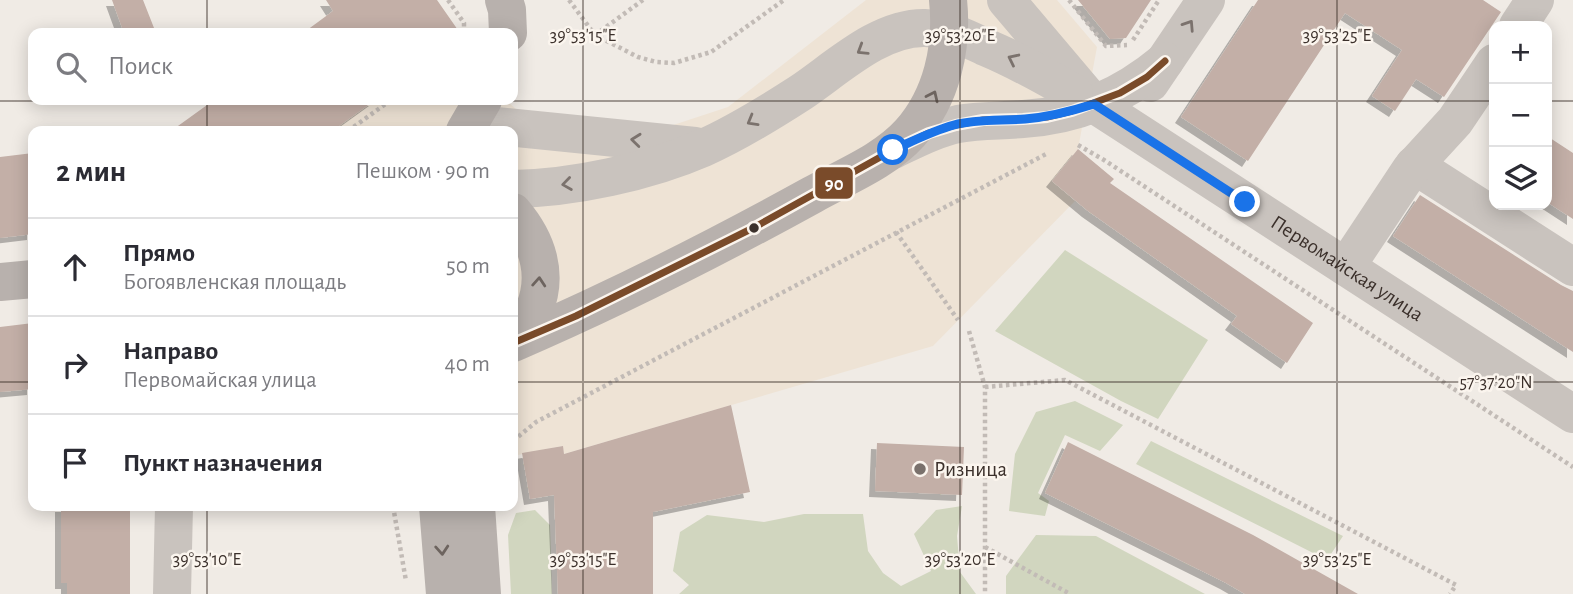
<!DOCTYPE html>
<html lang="ru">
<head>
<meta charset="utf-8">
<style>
  body { margin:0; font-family:"Alegreya Sans",sans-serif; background:#f2f2f3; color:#2b2b33 }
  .controls { position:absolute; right:21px; top:21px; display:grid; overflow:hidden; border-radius:14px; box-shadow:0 4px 18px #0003 }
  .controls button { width:63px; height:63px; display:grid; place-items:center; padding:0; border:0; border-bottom:2px solid #e1e1e2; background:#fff; color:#2b2b33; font:35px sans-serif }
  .stop { position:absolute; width:21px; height:21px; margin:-16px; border:5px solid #1a73e8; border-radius:50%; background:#fff }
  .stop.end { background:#1a73e8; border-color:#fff; box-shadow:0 2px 7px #0008 }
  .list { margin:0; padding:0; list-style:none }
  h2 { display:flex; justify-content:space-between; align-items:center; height:91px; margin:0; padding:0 28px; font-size:30px }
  h2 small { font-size:23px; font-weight:400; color:#7c7c81 }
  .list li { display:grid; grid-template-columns:46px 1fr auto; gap:21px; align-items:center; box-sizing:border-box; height:98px; padding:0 28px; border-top:2px solid #e1e1e2 }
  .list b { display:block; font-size:26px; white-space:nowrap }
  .list p { margin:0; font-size:23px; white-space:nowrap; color:#7c7c81 }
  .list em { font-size:23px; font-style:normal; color:#7c7c81 }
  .icon { flex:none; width:38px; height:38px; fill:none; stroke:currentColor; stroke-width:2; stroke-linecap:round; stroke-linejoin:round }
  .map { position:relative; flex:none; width:1573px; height:594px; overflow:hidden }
  .search { position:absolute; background:#fff; box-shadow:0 4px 18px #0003; left:28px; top:28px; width:490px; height:77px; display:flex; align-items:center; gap:18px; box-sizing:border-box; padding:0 24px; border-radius:14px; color:#7c7c81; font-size:26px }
  .panel { position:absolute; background:#fff; box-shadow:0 4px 18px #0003; left:28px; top:126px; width:490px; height:385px; border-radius:14px }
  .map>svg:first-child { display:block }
  .green { fill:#d1d6bf }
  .plaza { fill:#eee3d5 }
  .building { fill:#c3afa7; filter:url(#shadow) }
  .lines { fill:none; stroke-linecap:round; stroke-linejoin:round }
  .path { stroke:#c2bbb6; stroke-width:4.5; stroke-dasharray:3.5 3.5; stroke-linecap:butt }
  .minor { stroke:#c9c3be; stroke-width:38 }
  .major { stroke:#b8b1ad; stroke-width:38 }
  .bus-1-casing { stroke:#fbf5ee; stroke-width:12 }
  .bus-1 { stroke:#7a4b2a; stroke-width:7 }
  .oneway { stroke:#7b726d }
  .oneway2 { stroke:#6d645f }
  .route { stroke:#1a73e8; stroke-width:9 }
  .ticks { fill:none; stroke:#3b302b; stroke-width:2; stroke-opacity:0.45 }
  .bus-dot { fill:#3b302b; stroke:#fbf5ee; stroke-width:2.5 }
  .poi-dot { fill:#7a716c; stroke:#fbf5ee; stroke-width:2.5 }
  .labels { text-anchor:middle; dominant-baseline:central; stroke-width:5; stroke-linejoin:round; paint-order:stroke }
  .street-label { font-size:21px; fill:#3b302b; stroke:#fbf5ee }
  .poi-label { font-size:21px; fill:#3b302b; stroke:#fbf5ee; text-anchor:start }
  .ticks-label { font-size:18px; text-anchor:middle; fill:#3b302b; stroke:#fbf5ee; stroke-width:5; stroke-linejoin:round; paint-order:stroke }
  .line-badge { stroke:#fbf5ee; stroke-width:2.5 }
  .badge-label { font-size:19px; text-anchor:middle; font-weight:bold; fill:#fff }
</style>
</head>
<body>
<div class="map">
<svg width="1573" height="594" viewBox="0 0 1573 594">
  <defs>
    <filter id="shadow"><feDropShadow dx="-6" dy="6" stdDeviation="0" flood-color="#0004"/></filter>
  </defs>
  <rect width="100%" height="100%" fill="#f0ebe5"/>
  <path class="green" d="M1065 250 1208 340 1158 419 1121 401 995 331Z
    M1075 401 1123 425 1100 451 1065 435 1038 493 1049 501 1045 516 1009 511 1015 454 1036 412Z
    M1151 441 1343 536 1327 560 1136 464Z
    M962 506 957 536 960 572 976 594H679L689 585 673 571 680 532 707 515 764 522 804 514H863L868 551 883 573 901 586 931 571 914 534 936 510Z
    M535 510 550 525 552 594H511L508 535 516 513Z
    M1036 535 1096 536 1205 594H1006V576Z"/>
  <path class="plaza" d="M866 0H1057L1097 47 1078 149 1052 181 1075 201 933 346 564 454 562 446 513 456V131H332L375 100H506L519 112 652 132 728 107Z"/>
  <path class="building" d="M112 0H143L156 33H124Z
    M326 0H437L460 33H303L333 11Z
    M1078 0H1151L1126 38 1110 39Z
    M1258 0H1483L1501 12 1444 97 1416 79 1395 111 1372 96 1402 50 1345 13 1248 161 1181 117Z
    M214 100H375L332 131H171Z
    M1547 136 1573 153V219L1547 202Z
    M1078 149 1114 179 1110 183 1313 323 1287 363 1231 324 1237 316 1088 211 1052 181Z
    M33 153V234L0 238V157Z
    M1420 195 1561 285 1573 291V352L1393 236Z
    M33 323V389L0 392V327Z
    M731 405 750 492 653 512V594H558L554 495 530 499 522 453 563 446 564 454Z
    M1068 442 1253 535 1358 594H1245L1226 583 1045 493Z
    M877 443 964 447 962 495 875 491Z
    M61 506H130V594H67V583H61Z"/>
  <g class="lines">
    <path class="path" d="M448 0 464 23V33
      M569 0 595 35 638 57 656 62 674 63 711 52 784 0
      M1069 0 1106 46 1127 45
      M595 35 643 0
      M1133 40 1159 0
      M348 131 391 100
      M1078 145 1104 160 1573 467
      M896 232 958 320
      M969 331 985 387V594
      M985 387 1065 380 1456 585 1450 594
      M513 441 536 422 1048 153
      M393 506 406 581
      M985 547 1070 594"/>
    <g class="minor">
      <path id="s1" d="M1006 0 1094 104 1573 414"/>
      <path d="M1518 26 1535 0"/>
      <path d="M1150 83 1206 0"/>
      <path d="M468 127 496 126 695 146"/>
      <path d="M893 150C914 140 935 129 958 124 980 120 1001 121 1023 119 1078 116 1123 96 1165 61"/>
      <path d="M1414 165 1573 267"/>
      <path d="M513 189C573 188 648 172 703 148 737 133 769 113 800 93 836 69 879 27 925 28 948 29 964 37 985 47 1016 60 1045 76 1074 93"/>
      <path d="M1346 267 1411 169 1455 121 1494 63"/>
      <path d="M172 594 174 506"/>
    </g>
    <path class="major" d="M504 0 507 10 508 33
      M465 131 483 100
      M513 212C537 240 549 274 534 310 529 322 520 333 513 343
      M0 282 33 279
      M513 343C615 299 714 249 812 195 844 177 885 161 910 133 942 97 953 47 948 0
      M438 506 445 594
      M476 506 482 594"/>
    <defs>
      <path id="bus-1" d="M513 343 576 316 755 227 893 150 929 133 956 125 983 120 1023 119 1047 117 1072 111 1120 93 1147 77 1165 61"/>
    </defs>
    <use href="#bus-1" class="bus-1-casing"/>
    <use href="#bus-1" class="bus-1"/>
  </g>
  <defs><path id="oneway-chevron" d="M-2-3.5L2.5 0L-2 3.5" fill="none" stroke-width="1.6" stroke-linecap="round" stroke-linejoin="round" transform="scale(1.75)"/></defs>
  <g class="oneway">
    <use href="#oneway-chevron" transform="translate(1189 25) rotate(-57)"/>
    <use href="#oneway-chevron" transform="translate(862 50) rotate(148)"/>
    <use href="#oneway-chevron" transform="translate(1013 59) rotate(-154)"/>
    <use href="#oneway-chevron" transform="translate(752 121) rotate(150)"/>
    <use href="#oneway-chevron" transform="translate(636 140) rotate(-174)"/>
    <use href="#oneway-chevron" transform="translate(567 184) rotate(172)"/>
  </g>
  <g class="oneway2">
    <use href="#oneway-chevron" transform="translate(933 96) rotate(-65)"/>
    <use href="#oneway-chevron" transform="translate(539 282) rotate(-86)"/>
    <use href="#oneway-chevron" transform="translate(442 550) rotate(86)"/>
  </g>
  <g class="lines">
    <path class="route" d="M893 150C913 141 932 131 954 125 977 119 1001 121 1025 119 1049 117 1072 111 1094 104L1245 202"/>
  </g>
  <path class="ticks" d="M207 0V33M583 0V594M960 0V594M1337 0V594M207 100V131M0 101H1494M1547 101H1573M0 382H33M513 382H1573M207 506V594"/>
  <circle class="bus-dot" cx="754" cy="228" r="6"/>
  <circle class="poi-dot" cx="920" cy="469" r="7"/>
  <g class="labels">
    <g class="street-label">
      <text stroke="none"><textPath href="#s1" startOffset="438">Первомайская улица</textPath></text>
    </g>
    <g class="poi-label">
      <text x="934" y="469">Ризница</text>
    </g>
  </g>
  <g class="ticks-label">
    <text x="583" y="41">39°53'15"E</text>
    <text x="960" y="41">39°53'20"E</text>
    <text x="1337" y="41">39°53'25"E</text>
    <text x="1496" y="388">57°37'20"N</text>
    <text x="207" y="565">39°53'10"E</text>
    <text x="583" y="565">39°53'15"E</text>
    <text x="960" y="565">39°53'20"E</text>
    <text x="1337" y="565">39°53'25"E</text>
  </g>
  <rect class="line-badge" x="814" y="166" width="40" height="34" rx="7" fill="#7a4b2a"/>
  <g class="badge-label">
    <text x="834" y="190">90</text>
  </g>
</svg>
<div class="controls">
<button>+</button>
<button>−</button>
<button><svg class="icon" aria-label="layers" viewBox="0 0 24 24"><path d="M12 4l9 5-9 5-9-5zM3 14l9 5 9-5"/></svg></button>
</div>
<div class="stop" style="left:893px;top:150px"></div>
<div class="stop end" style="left:1245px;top:202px"></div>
<div class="search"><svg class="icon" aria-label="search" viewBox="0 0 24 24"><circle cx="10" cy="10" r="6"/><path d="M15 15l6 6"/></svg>Поиск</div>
<section class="panel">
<h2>2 мин<small>Пешком · 90 m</small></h2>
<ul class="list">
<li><svg class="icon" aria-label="ahead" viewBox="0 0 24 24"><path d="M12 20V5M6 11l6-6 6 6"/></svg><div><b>Прямо</b><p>Богоявленская площадь</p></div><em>50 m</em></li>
<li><svg class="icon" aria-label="right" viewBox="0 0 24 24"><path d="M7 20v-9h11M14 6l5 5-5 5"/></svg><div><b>Направо</b><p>Первомайская улица</p></div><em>40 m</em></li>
<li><svg class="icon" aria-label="arrive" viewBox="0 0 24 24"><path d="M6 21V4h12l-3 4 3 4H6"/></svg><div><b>Пункт назначения</b></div></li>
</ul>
</section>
</div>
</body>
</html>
